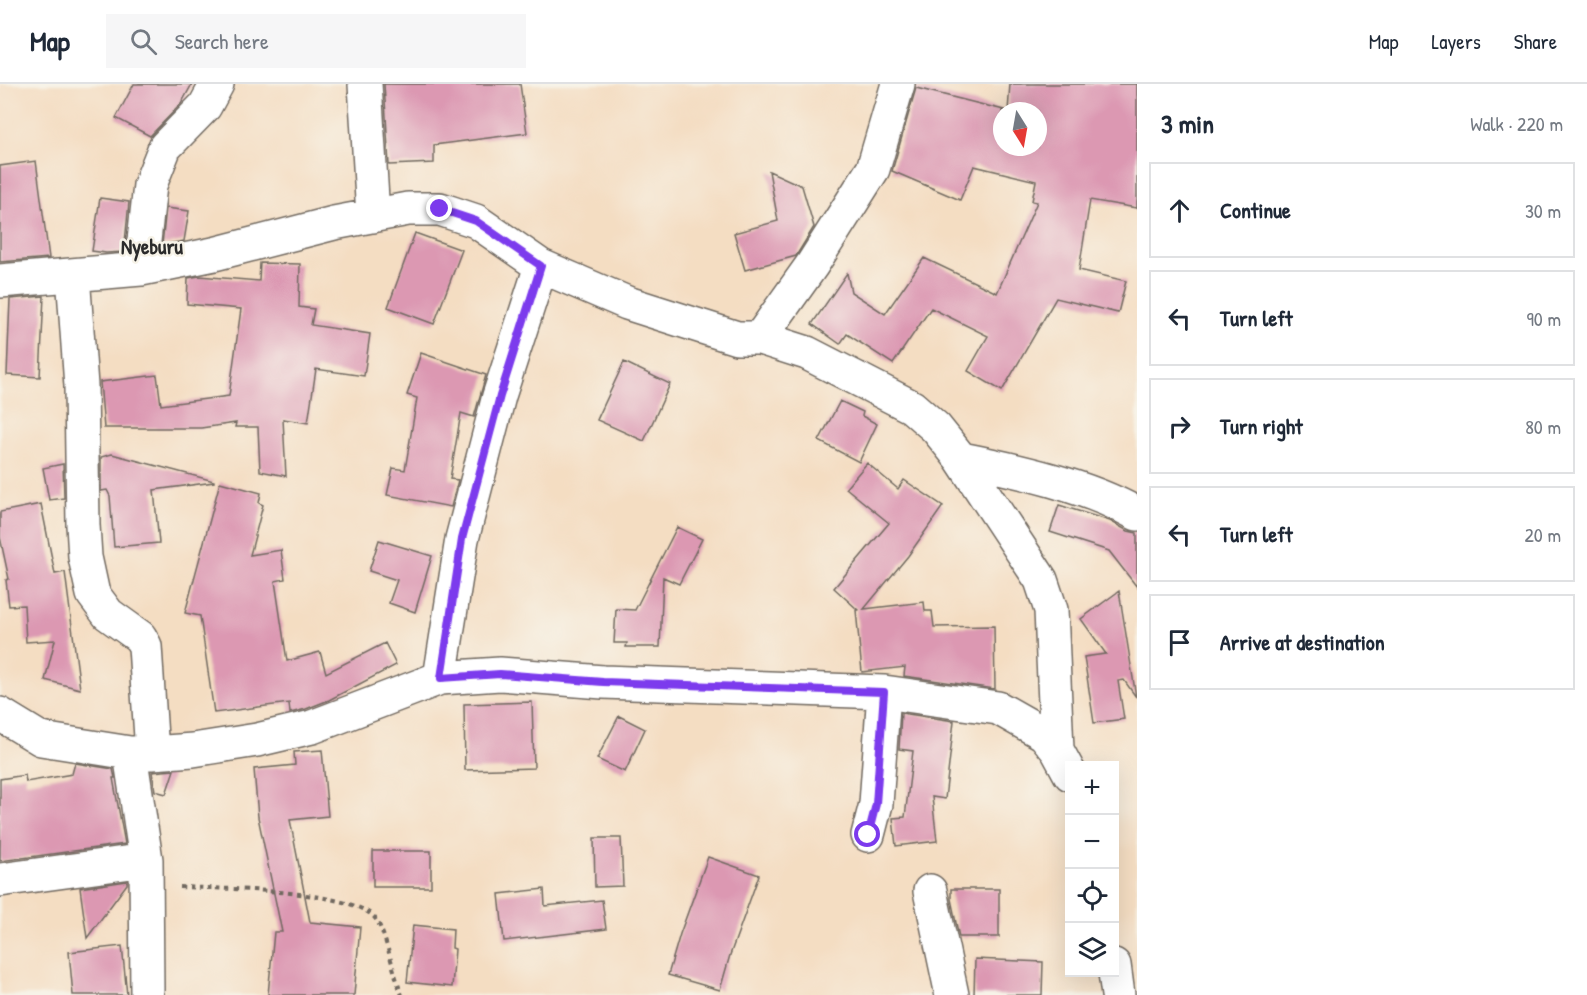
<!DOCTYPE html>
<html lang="en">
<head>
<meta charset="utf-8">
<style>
  body { margin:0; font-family:"Patrick Hand",sans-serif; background:#f6f6f7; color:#1f2937 }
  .controls { position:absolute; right:18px; bottom:18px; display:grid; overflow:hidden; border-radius:0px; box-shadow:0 6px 24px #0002 }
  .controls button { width:54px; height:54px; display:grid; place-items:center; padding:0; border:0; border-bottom:2px solid #e0e1e3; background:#fff; color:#1f2937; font:30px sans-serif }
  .compass { position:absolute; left:993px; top:18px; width:54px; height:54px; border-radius:50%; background:#fff; box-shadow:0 6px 24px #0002; rotate:169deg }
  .stop { position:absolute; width:18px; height:18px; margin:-14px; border:4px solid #7c3aed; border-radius:50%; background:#fff }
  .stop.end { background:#7c3aed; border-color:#fff; box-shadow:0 2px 6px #0008 }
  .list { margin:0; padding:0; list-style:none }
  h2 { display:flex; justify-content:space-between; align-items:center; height:78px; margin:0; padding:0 24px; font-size:26px }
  h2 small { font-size:20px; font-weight:400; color:#747a83 }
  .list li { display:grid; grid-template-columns:39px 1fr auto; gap:18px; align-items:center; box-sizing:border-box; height:96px; margin:0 12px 12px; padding:0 12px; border:2px solid #e0e1e3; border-radius:0px }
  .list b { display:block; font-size:22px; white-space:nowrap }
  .list em { font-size:20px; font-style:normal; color:#747a83 }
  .icon { flex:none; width:33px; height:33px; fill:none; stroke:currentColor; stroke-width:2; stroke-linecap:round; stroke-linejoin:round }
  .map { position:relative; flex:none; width:1137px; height:911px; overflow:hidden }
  header { display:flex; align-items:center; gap:36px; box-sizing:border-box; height:84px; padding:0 30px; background:#fff; border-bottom:2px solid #e0e1e3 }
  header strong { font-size:28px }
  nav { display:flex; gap:33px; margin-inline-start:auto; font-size:21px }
  .search { width:420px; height:54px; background:#f6f6f7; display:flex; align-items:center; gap:15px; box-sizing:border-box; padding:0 21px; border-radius:0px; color:#747a83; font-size:22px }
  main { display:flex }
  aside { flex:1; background:#fff }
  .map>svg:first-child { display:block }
  .building { fill:#dc98b2; fill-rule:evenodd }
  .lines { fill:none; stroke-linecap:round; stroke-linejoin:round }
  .minor-casing { stroke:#716960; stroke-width:36 }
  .path { stroke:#716960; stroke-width:4; stroke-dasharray:4.5 4.5; stroke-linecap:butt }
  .minor { stroke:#fff; stroke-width:33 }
  .route { stroke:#7c3aed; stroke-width:8 }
  .labels { text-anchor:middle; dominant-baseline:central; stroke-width:5; stroke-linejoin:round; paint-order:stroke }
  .quarter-label { font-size:21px; font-weight:bold; fill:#2b2b2b; stroke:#f7f3e8 }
</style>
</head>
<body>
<header>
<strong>Map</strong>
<div class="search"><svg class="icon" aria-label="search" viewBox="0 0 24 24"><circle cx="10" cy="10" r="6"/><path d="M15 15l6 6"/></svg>Search here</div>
<nav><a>Map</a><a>Layers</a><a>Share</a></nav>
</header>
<main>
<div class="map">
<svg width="1137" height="911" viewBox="0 0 1137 911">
  <rect width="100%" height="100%" fill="#f7f3e8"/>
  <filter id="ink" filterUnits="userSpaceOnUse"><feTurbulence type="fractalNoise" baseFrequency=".0167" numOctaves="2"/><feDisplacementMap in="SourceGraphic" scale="12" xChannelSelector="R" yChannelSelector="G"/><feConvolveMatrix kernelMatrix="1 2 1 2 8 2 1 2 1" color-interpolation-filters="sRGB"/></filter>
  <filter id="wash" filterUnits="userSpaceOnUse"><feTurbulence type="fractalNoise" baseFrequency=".008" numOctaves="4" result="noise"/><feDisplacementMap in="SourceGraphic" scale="24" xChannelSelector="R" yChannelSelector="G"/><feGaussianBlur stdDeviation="1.35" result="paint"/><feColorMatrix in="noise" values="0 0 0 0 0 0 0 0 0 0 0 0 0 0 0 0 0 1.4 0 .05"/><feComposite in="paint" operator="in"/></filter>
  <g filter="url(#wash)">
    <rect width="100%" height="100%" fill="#f4ddc2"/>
    <g id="blocks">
      <path class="building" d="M134 0H192L181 20 150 52 116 34Z
        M384 0H520L527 49 434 61V79L389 81Z
        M1010 0H1137V124L1090 116 1079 186 1126 197 1118 229 1056 214 1002 307 968 287 988 252 931 224 893 280 847 250 840 260 812 240 847 189 851 208 885 230 924 174 997 209 1037 118 1032 117 1036 97 974 82 960 116 892 87 916 4 1008 27ZM1002 27H1038V63H1002Z
        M36 77 49 174 0 178V82Z
        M769 87 802 102 814 143 796 172 745 186 734 149 778 137Z
        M100 114 129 118 124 168 106 169 92 167Z
        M166 124 189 127 184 157 162 161Z
        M415 149 462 166 434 240 388 223Z
        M260 179 300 180 299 223 314 225 311 241 370 250 364 292 316 285 308 339 283 335 286 392 260 387 258 343H235L236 339 201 344H104L100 298 157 291 161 321 229 312 241 225 187 220 188 194 199 192 259 197Z
        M44 212 40 293 7 291 10 215Z
        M421 269 486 291 474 333 461 329 450 395 458 396 451 423 387 411 393 384 405 386 417 314 407 311Z
        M624 278 670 300 644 357 597 336Z
        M840 317 863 328 862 332 877 340 859 378 819 357Z
        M112 370 214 397V398L154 406 159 459 114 463 110 412 107 406 101 407V373Z
        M867 379 898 405 904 396 943 422 908 472 864 525 924 518 925 527H932L934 543 994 542 995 605 904 592 905 583 862 588 856 526H858L834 504 889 439 846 404Z
        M63 380 64 414 49 416 43 384Z
        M220 398 261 409 259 419 263 421 250 471 281 466 285 495 275 497 287 577 320 568 326 589 385 559 396 581 329 616 306 625 290 629 289 619 214 629 200 532 185 529Z
        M41 420 55 490 65 488 80 605 45 596 55 556 26 558 24 521 9 522 6 496 9 495 0 453V428Z
        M1059 421 1110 437 1128 447 1137 449V503L1109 467 1050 448Z
        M677 443 702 455 679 500 663 493 660 563H626L627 559H614L616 525 635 526Z
        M379 456 432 472 415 528 389 519 397 496 369 487Z
        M1119 507 1136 613 1124 596 1118 597 1124 635 1094 639 1084 573 1106 570 1081 535Z
        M532 618 534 684 465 686 464 620Z
        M901 629 954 637 945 715 932 713 937 757 896 762 893 734 905 733 913 667 899 665Z
        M619 632 645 645 625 688 597 675Z
        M322 666 328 732 290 736 310 838 360 843 354 911H268L274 848H282L258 733 254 685 295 681 294 668Z
        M75 679 113 685 115 694H113L125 760 0 777V695L25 691 26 698 72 690Z
        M174 686 166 710 155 707 152 688Z
        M594 754H621L623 802 595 803Z
        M373 767H431V803H373Z
        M708 773 759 791 730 871 720 906 668 891 680 850Z
        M127 797V800L87 854 80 804Z
        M544 805 545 822 602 816 606 845 504 857 499 810Z
        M951 805H999V853H959L951 815Z
        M413 841 453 845 452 864 455 865 452 903 407 898Z
        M122 862 127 911H73L69 868Z
        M975 875 1043 878 1042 911H974Z"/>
    </g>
  </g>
  <g filter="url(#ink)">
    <use href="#blocks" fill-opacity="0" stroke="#716960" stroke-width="1.5"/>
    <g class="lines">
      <defs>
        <path id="minor" d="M365 0 373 132
          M141 185 150 101 165 63 205 22 217 0
          M73 191 81 302 83 441 85 473 93 510 108 530 140 553 145 562 152 669
          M0 197 141 185 214 170 334 139 408 125H440L476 137 541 182 627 219 737 254H760L807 269 912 323 936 344 961 375 1041 496 1051 526 1057 666
          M760 254 812 181 873 85 898 0
          M961 375C1017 386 1088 402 1137 430
          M440 594 462 455 499 312 541 182
          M0 630 41 655 130 669H152L193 666 257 656 312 643 440 594 500 590 603 598 884 608 998 624 1044 650 1057 666 1070 690
          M130 669 146 776 147 911
          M868 751 876 720 884 608
          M0 796 146 776
          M930 807 952 911
          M1114 881 1118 911"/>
      </defs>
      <use href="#minor" class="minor-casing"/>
      <path class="path" d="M180 803C222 805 346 805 374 833 385 844 394 893 402 911"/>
      <use href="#minor" class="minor"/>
    </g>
  </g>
  <g class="lines" filter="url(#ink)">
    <path class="route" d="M440 125 476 137 541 182 500 312 462 455 441 594 500 590 603 598 884 608 876 720 868 751"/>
  </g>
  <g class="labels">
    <g class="quarter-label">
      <text x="152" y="162">Nyeburu</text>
    </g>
  </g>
</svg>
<div class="controls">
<button>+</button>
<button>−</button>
<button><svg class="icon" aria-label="locate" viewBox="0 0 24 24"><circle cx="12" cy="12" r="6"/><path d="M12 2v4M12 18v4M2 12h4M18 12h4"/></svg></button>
<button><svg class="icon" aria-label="layers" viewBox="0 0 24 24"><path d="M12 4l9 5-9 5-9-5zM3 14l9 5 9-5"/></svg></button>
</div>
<svg class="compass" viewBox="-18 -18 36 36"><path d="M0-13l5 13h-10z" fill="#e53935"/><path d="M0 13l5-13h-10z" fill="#747a83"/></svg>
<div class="stop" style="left:868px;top:751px"></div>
<div class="stop end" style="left:440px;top:125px"></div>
</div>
<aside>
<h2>3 min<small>Walk · 220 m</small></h2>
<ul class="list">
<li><svg class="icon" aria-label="ahead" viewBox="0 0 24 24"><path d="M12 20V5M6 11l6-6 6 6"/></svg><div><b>Continue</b></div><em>30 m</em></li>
<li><svg class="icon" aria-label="left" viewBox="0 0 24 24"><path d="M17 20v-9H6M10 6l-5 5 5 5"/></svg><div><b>Turn left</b></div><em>90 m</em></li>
<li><svg class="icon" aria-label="right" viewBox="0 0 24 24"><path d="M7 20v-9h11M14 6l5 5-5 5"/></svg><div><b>Turn right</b></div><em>80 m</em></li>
<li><svg class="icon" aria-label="left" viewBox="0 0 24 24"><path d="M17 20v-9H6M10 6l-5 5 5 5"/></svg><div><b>Turn left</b></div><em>20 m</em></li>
<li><svg class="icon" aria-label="arrive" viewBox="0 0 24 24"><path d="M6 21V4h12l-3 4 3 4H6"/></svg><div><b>Arrive at destination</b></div></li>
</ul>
</aside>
</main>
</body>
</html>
